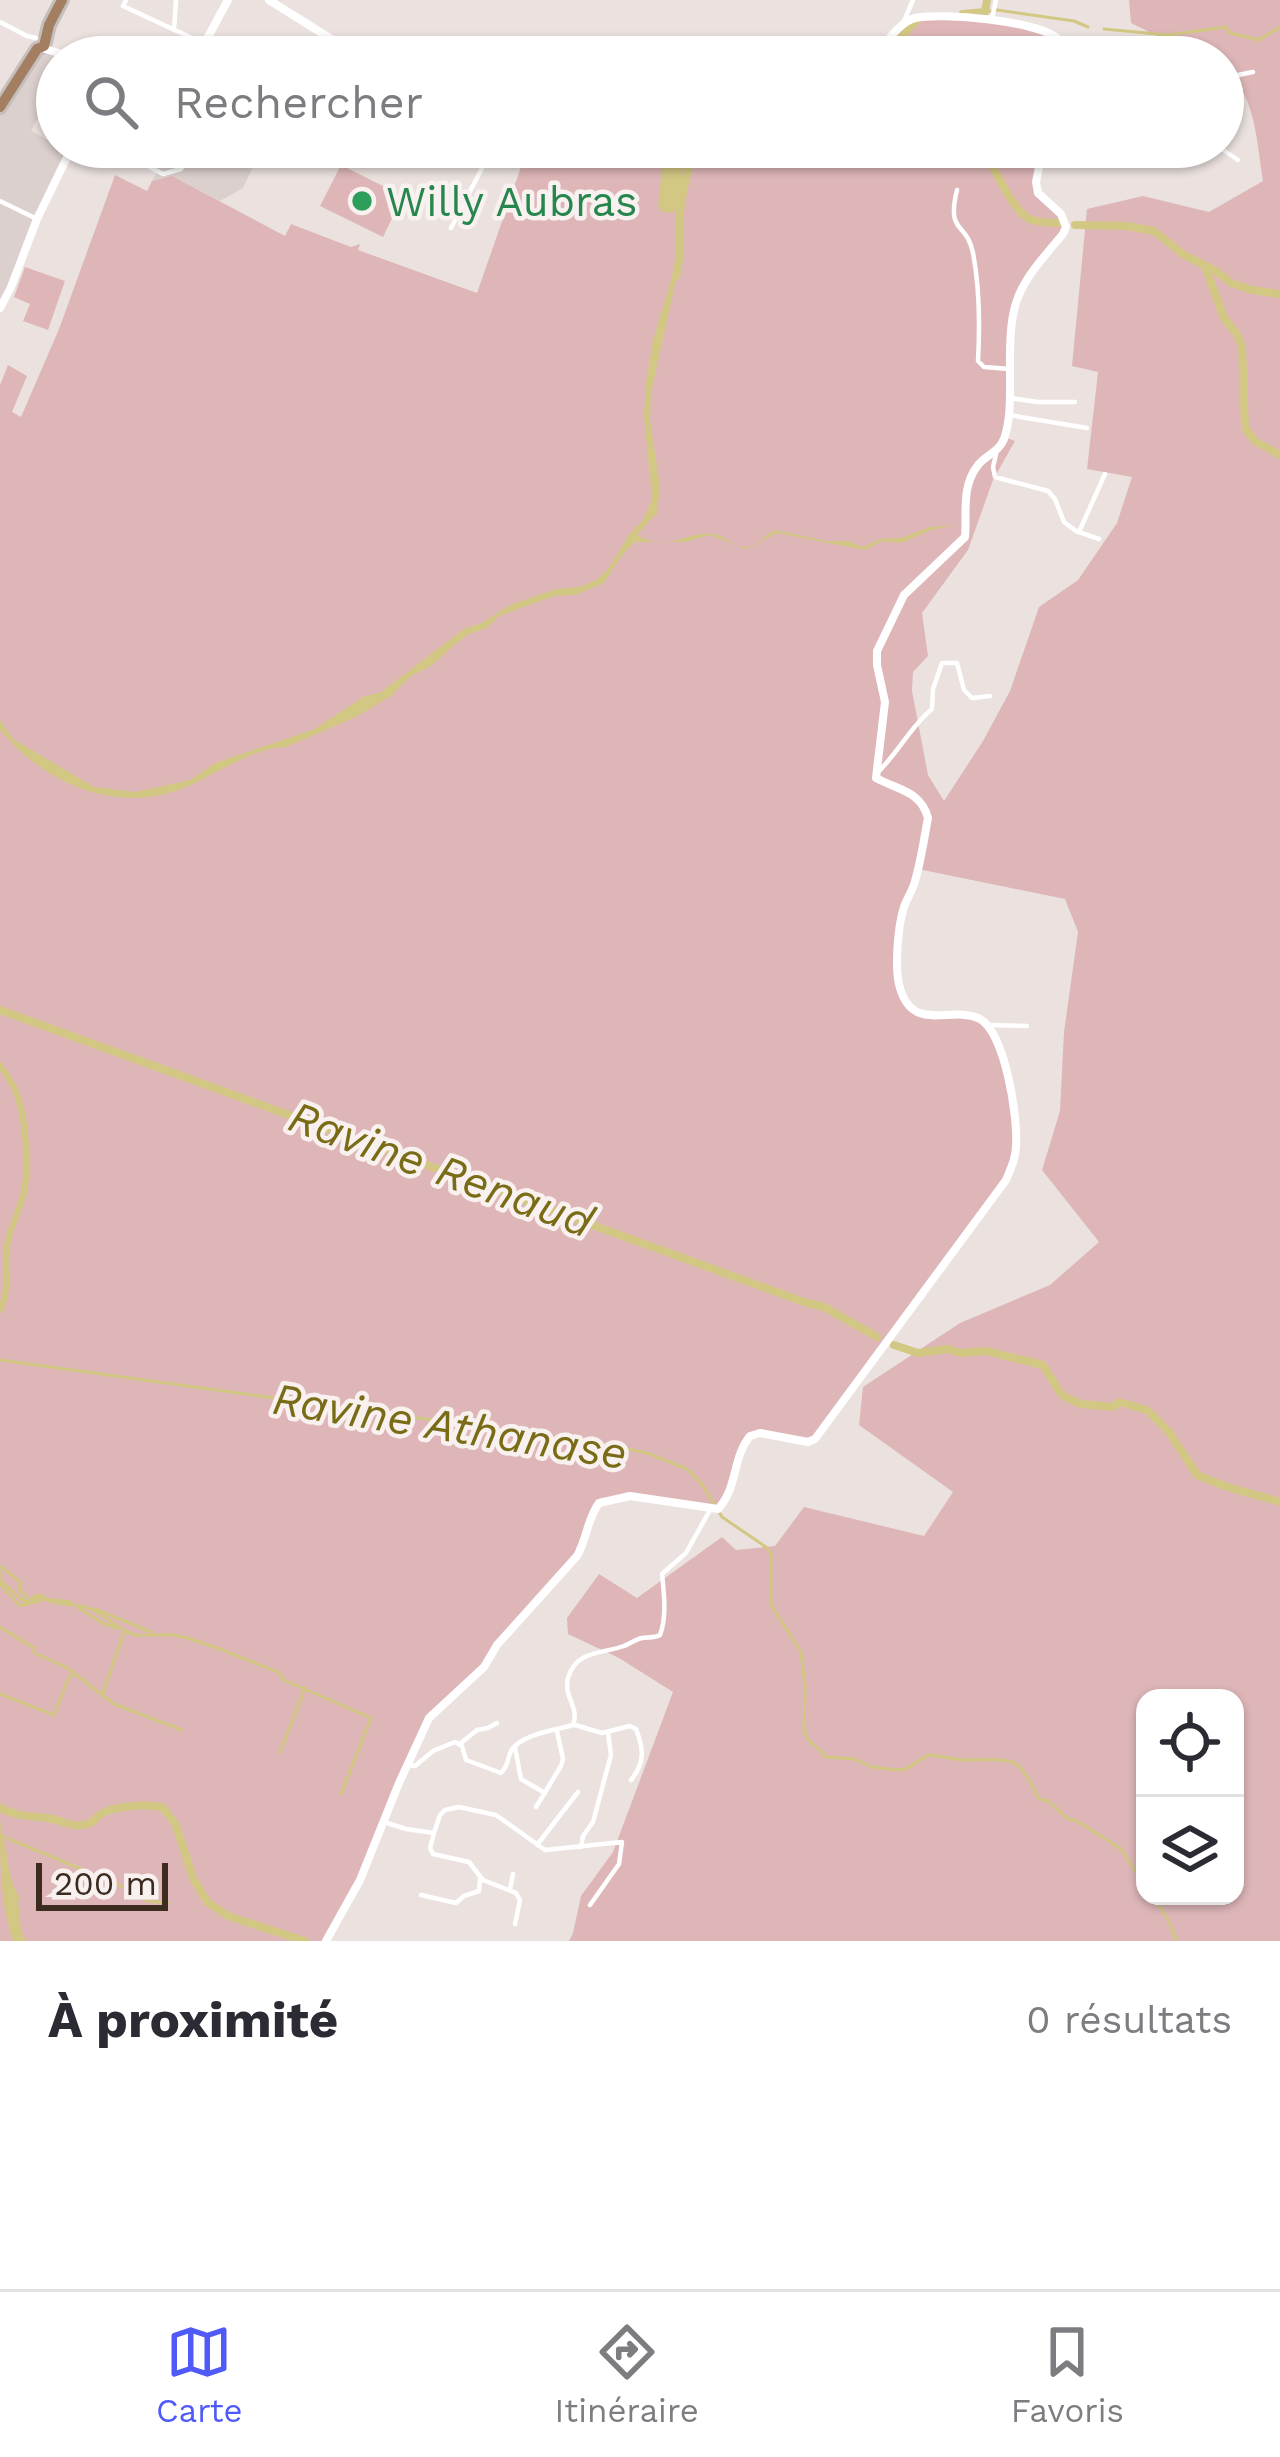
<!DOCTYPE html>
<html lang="fr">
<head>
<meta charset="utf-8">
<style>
  body { margin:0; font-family:"Work Sans",sans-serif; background:#f2f2f3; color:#2b2b33 }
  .controls { position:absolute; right:36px; bottom:36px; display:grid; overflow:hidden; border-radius:24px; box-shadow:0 3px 9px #0004 }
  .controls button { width:108px; height:108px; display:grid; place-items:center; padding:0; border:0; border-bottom:3px solid #e1e1e2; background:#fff; color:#2b2b33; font:60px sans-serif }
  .scale { position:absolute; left:36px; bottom:30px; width:132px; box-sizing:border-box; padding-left:12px; border:6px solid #3c2b1f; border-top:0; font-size:33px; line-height:42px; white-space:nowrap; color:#3c2b1f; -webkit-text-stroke:9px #f8f1ef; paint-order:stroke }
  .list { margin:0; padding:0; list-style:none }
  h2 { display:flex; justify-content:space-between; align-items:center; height:156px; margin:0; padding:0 48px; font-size:51px }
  h2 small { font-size:39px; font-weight:400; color:#7c7c81 }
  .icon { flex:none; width:66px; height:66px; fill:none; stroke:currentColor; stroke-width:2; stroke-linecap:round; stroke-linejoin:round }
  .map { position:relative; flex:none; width:1280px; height:1941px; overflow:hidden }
  .search { position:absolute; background:#fff; box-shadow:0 3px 9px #0004; left:36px; right:36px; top:36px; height:132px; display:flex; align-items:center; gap:30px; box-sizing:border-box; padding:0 42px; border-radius:66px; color:#7c7c81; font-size:45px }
  .sheet { height:348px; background:#fff }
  nav { display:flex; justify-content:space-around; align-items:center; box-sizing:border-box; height:168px; border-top:3px solid #e1e1e2; background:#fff; font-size:33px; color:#7c7c81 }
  nav a { display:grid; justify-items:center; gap:6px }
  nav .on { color:#505af8 }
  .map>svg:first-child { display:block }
  .built { fill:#dbd0cd }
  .green { fill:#deb6b8; fill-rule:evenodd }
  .water { fill:#d3c784 }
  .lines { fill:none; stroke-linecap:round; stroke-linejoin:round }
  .stream { stroke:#d3c784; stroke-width:3 }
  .canal { stroke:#d3c784; stroke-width:6 }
  .river { stroke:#d3c784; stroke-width:8 }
  .primary-casing { stroke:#c4bfbc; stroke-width:16 }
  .minor { stroke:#fff; stroke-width:4.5 }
  .tertiary { stroke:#fff; stroke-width:8 }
  .primary { stroke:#a37e61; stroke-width:10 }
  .leisure-dot { fill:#2e9e5b; stroke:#f8f1ef; stroke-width:4.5 }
  .labels { text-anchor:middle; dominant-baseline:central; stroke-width:9; stroke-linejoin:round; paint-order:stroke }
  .leisure-label { font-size:42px; fill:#27864d; stroke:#f8f1ef; text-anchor:start }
  .water-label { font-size:45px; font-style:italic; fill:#7a6c17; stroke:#f8f1ef }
</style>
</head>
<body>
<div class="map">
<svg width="1280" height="1941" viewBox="0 0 1280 1941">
  <rect width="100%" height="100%" fill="#ebe2df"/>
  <path class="built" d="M37 49 70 57H57V98L50 95 31 131 70 152 0 303V112Z
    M112 147H260L262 148 243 188 220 201 172 176 152 181 157 172Z"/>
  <path class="green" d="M1129 0H1280V1941H569L573 1933 581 1896 613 1852 673 1692 619 1658 568 1634 567 1618 599 1574 637 1598 722 1537 736 1550 775 1546 804 1507 924 1536 953 1492 859 1425 863 1387 960 1323 1050 1285 1099 1242 1042 1170 1060 1111 1064 1032 1078 932 1065 899 918 869 902 912 900 988 916 1011 971 1015 989 1025 1012 1097 1014 1163 815 1439 750 1436 730 1491 718 1509 630 1496 599 1503 583 1546 484 1667 429 1718 360 1880 326 1941H0V385L8 365 27 376 12 412 21 417 59 329 115 175 147 191 152 181 172 176 285 236 291 224 351 247 360 244 358 250 477 293 521 167 508 161 519 147H559L561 151 581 147H1043L1036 188 1066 224 1031 271 1012 310 1010 398 1004 437 1015 441 993 480 968 550 922 613 928 656 913 672 912 691 928 775 944 801 983 741 1010 691 1039 607 1078 580 1117 523 1132 477 1087 469 1098 372 1072 366 1087 209 1143 196 1209 212 1263 181C1257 146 1256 90 1223 70V57H1200L1131 23ZM1145 1698H1235V1896H1145Z
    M992 18 1055 37 1063 57H873L910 19Z
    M341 165 403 196 383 237 320 206Z
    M25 267 65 281 48 330 23 321 30 304 14 297Z"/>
  <path class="water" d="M669 147 682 149 684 156 679 205 672 213 661 211 658 206 664 153Z
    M678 271 651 393 650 420 660 486 657 513 637 535C669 553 689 530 714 534 727 536 736 550 750 546 759 543 767 534 775 530L827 541H848L863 547 880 539 901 538 930 527 957 525 931 530 901 543 882 541 865 550 777 533 746 549 710 535 684 542H635L622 555 604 583 575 595 554 596 499 616 487 628 469 634 458 642 431 666 411 676 391 696 356 717 286 747C258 746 217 773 191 785 122 817 46 786 0 730V720L13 739 94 787 135 792 190 780 215 763 315 729 363 697 381 692 464 629 482 623 510 605 556 589 579 587 596 580 609 568 628 536 643 520 652 499 644 416 646 382 653 340 671 280Z
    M0 1821 2 1834 8 1838 4 1839C8 1859 9 1884 21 1899L18 1900 21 1930 26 1941H13C0 1902 0 1862 0 1821Z"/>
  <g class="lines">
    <path class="stream" d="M997 10 1074 21 1088 27
      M985 12 991 11
      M1104 29 1168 35 1226 27 1230 33 1259 40 1280 27
      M0 1360 598 1443 647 1453 687 1469 701 1483 722 1517 766 1547 771 1555V1605L801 1652 805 1687 804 1731 807 1738 826 1757 854 1759 872 1767 896 1770 906 1769 928 1755C942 1756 955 1760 969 1760 1015 1760 1017 1754 1039 1799L1048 1801 1068 1819 1077 1821 1121 1849 1145 1886
      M0 1566 20 1582 19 1589 26 1596V1600
      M0 1573V1584L19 1605H26L33 1597 39 1595
      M0 1580 27 1604 45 1599C60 1607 76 1602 91 1609 105 1616 117 1628 132 1634 142 1638 164 1632 179 1636 213 1644 245 1660 278 1672L284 1680 371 1718 341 1794
      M32 1601 42 1595 45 1599 71 1602
      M79 1608 102 1623 117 1628
      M95 1609 151 1632
      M0 1627 34 1648V1653L66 1667 114 1704 182 1730
      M0 1694 54 1715 69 1677 74 1674
      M102 1695 125 1630
      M280 1752 305 1688
      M9 1839 117 1884 147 1901 168 1903
      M1152 1896 1166 1916 1177 1941"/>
    <path class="canal" d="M0 1065C7 1076 15 1086 18 1098 26 1121 29 1168 24 1192 20 1210 10 1227 7 1245 3 1268 11 1288 0 1310"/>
    <path class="river" d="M963 14 985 12 987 0
      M882 57 916 21
      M983 147C993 166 1013 213 1032 220 1042 223 1052 223 1062 223
      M1075 225 1127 226 1154 231 1184 255 1216 271 1231 283 1252 290 1280 294
      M1206 269 1224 318 1236 333 1242 347 1245 428 1255 441 1280 455
      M676 276C681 259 679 243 679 226 680 200 687 171 695 147
      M0 1010 807 1303 824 1307 877 1337
      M894 1345 918 1353 948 1349 961 1353 986 1351 1043 1365 1061 1394 1067 1398 1081 1404 1113 1407 1119 1402 1147 1410 1169 1432 1197 1475 1224 1486 1280 1502
      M0 1808C22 1818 27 1815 48 1818 62 1820 72 1829 87 1824 99 1820 92 1819 103 1813 119 1805 146 1804 162 1807L175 1823 193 1878 207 1902 228 1916 305 1941"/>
    <defs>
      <path id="primary" d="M37 49 44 46 49 25 62 0
        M0 107 37 49"/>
    </defs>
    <use href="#primary" class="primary-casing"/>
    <path class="minor" d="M126 0 123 6 233 57
      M992 18 996 0
      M904 21 913 0
      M0 22 27 36 36 38
      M174 30 176 0
      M1223 78 1253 72
      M112 147 163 174 181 169 193 147
      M260 147 293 164 307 147
      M1219 147 1238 160
      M957 190C946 235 967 221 973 253 980 289 980 324 978 361L984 367 1010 369
      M0 201 37 219
      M451 228 493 147
      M1010 398 1038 402H1075
      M1009 415 1087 428
      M997 450 993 467 995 477 1048 491 1055 499 1064 522 1076 531 1099 539
      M1079 532 1105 474
      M878 772C898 753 911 726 932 709L933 689 942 663H957L964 690 972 698 990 696
      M989 1025 1027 1026
      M575 1725 602 1733 630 1726 636 1729C644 1749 645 1763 631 1780
      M461 1743 477 1730 488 1728 497 1723
      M515 1748 521 1779 545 1793
      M408 1765 415 1766 433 1751 455 1742 462 1746 466 1760 501 1773C512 1762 505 1755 515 1746 529 1733 556 1730 573 1725 580 1707 563 1697 568 1678 576 1650 602 1654 624 1646 630 1644 636 1639 642 1638 648 1637 655 1638 660 1635 667 1617 664 1593 662 1574L686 1553 710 1510
      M536 1807 561 1766 563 1759 557 1731
      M384 1822 406 1829 434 1833 440 1815 445 1810 459 1807 496 1815 545 1850 622 1842 619 1864 590 1905
      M434 1833 430 1848 433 1854 469 1862 483 1880 516 1893 520 1900 515 1924
      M537 1845 578 1792
      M581 1847 583 1836 593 1822 611 1755 608 1733
      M510 1889 513 1874
      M421 1895 456 1903 464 1896 479 1891 480 1878"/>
    <path class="tertiary" d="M269 0 360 57
      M42 48 72 57
      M197 57 228 0
      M873 57C885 45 899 22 915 18 941 12 1039 21 1058 39 1064 45 1063 49 1063 57
      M559 147 565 153 581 147
      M0 308 11 287 37 219 72 147
      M326 1941 360 1880 399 1783 429 1718 484 1667 497 1645 577 1556C587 1539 587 1519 599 1503L630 1496 718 1509C738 1488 732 1458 750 1436L760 1433 808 1442 815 1439 1006 1180C1011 1168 1016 1158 1016 1145 1018 1118 1005 1029 978 1018 950 1006 913 1033 900 988 894 970 898 925 904 907 907 898 913 890 915 881 921 861 924 839 928 818 921 791 898 790 876 778L885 702 877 665V651L904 595 965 537C967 512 961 487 978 465 986 455 999 452 1004 439 1011 419 1010 396 1010 375 1009 299 1015 290 1063 234L1066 227 1061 214 1038 193 1036 182 1043 147"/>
    <use href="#primary" class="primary"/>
  </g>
  <circle class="leisure-dot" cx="362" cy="201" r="12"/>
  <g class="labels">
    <g class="leisure-label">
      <text x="386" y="201">Willy Aubras</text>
    </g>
    <g class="water-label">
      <text transform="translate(441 1169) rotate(20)">Ravine Renaud</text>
      <text transform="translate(450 1426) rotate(9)">Ravine Athanase</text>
    </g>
  </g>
</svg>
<div class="controls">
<button><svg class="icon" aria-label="locate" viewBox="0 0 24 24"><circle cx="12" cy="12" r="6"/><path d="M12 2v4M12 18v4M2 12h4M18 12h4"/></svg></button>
<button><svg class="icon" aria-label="layers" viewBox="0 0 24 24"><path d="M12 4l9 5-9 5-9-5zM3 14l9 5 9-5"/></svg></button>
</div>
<div class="scale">200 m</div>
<div class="search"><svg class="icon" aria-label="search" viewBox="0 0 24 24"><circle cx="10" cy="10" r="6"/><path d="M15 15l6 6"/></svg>Rechercher</div>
</div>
<section class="sheet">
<h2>À proximité<small>0 résultats</small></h2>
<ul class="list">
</ul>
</section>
<nav>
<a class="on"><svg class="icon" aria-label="map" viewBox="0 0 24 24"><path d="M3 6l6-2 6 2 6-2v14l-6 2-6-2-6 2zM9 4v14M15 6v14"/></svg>Carte</a>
<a><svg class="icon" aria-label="directions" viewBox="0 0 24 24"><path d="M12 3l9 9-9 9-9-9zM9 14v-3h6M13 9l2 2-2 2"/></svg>Itinéraire</a>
<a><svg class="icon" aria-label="saved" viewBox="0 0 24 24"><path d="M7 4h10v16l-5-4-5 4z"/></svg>Favoris</a>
</nav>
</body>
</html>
